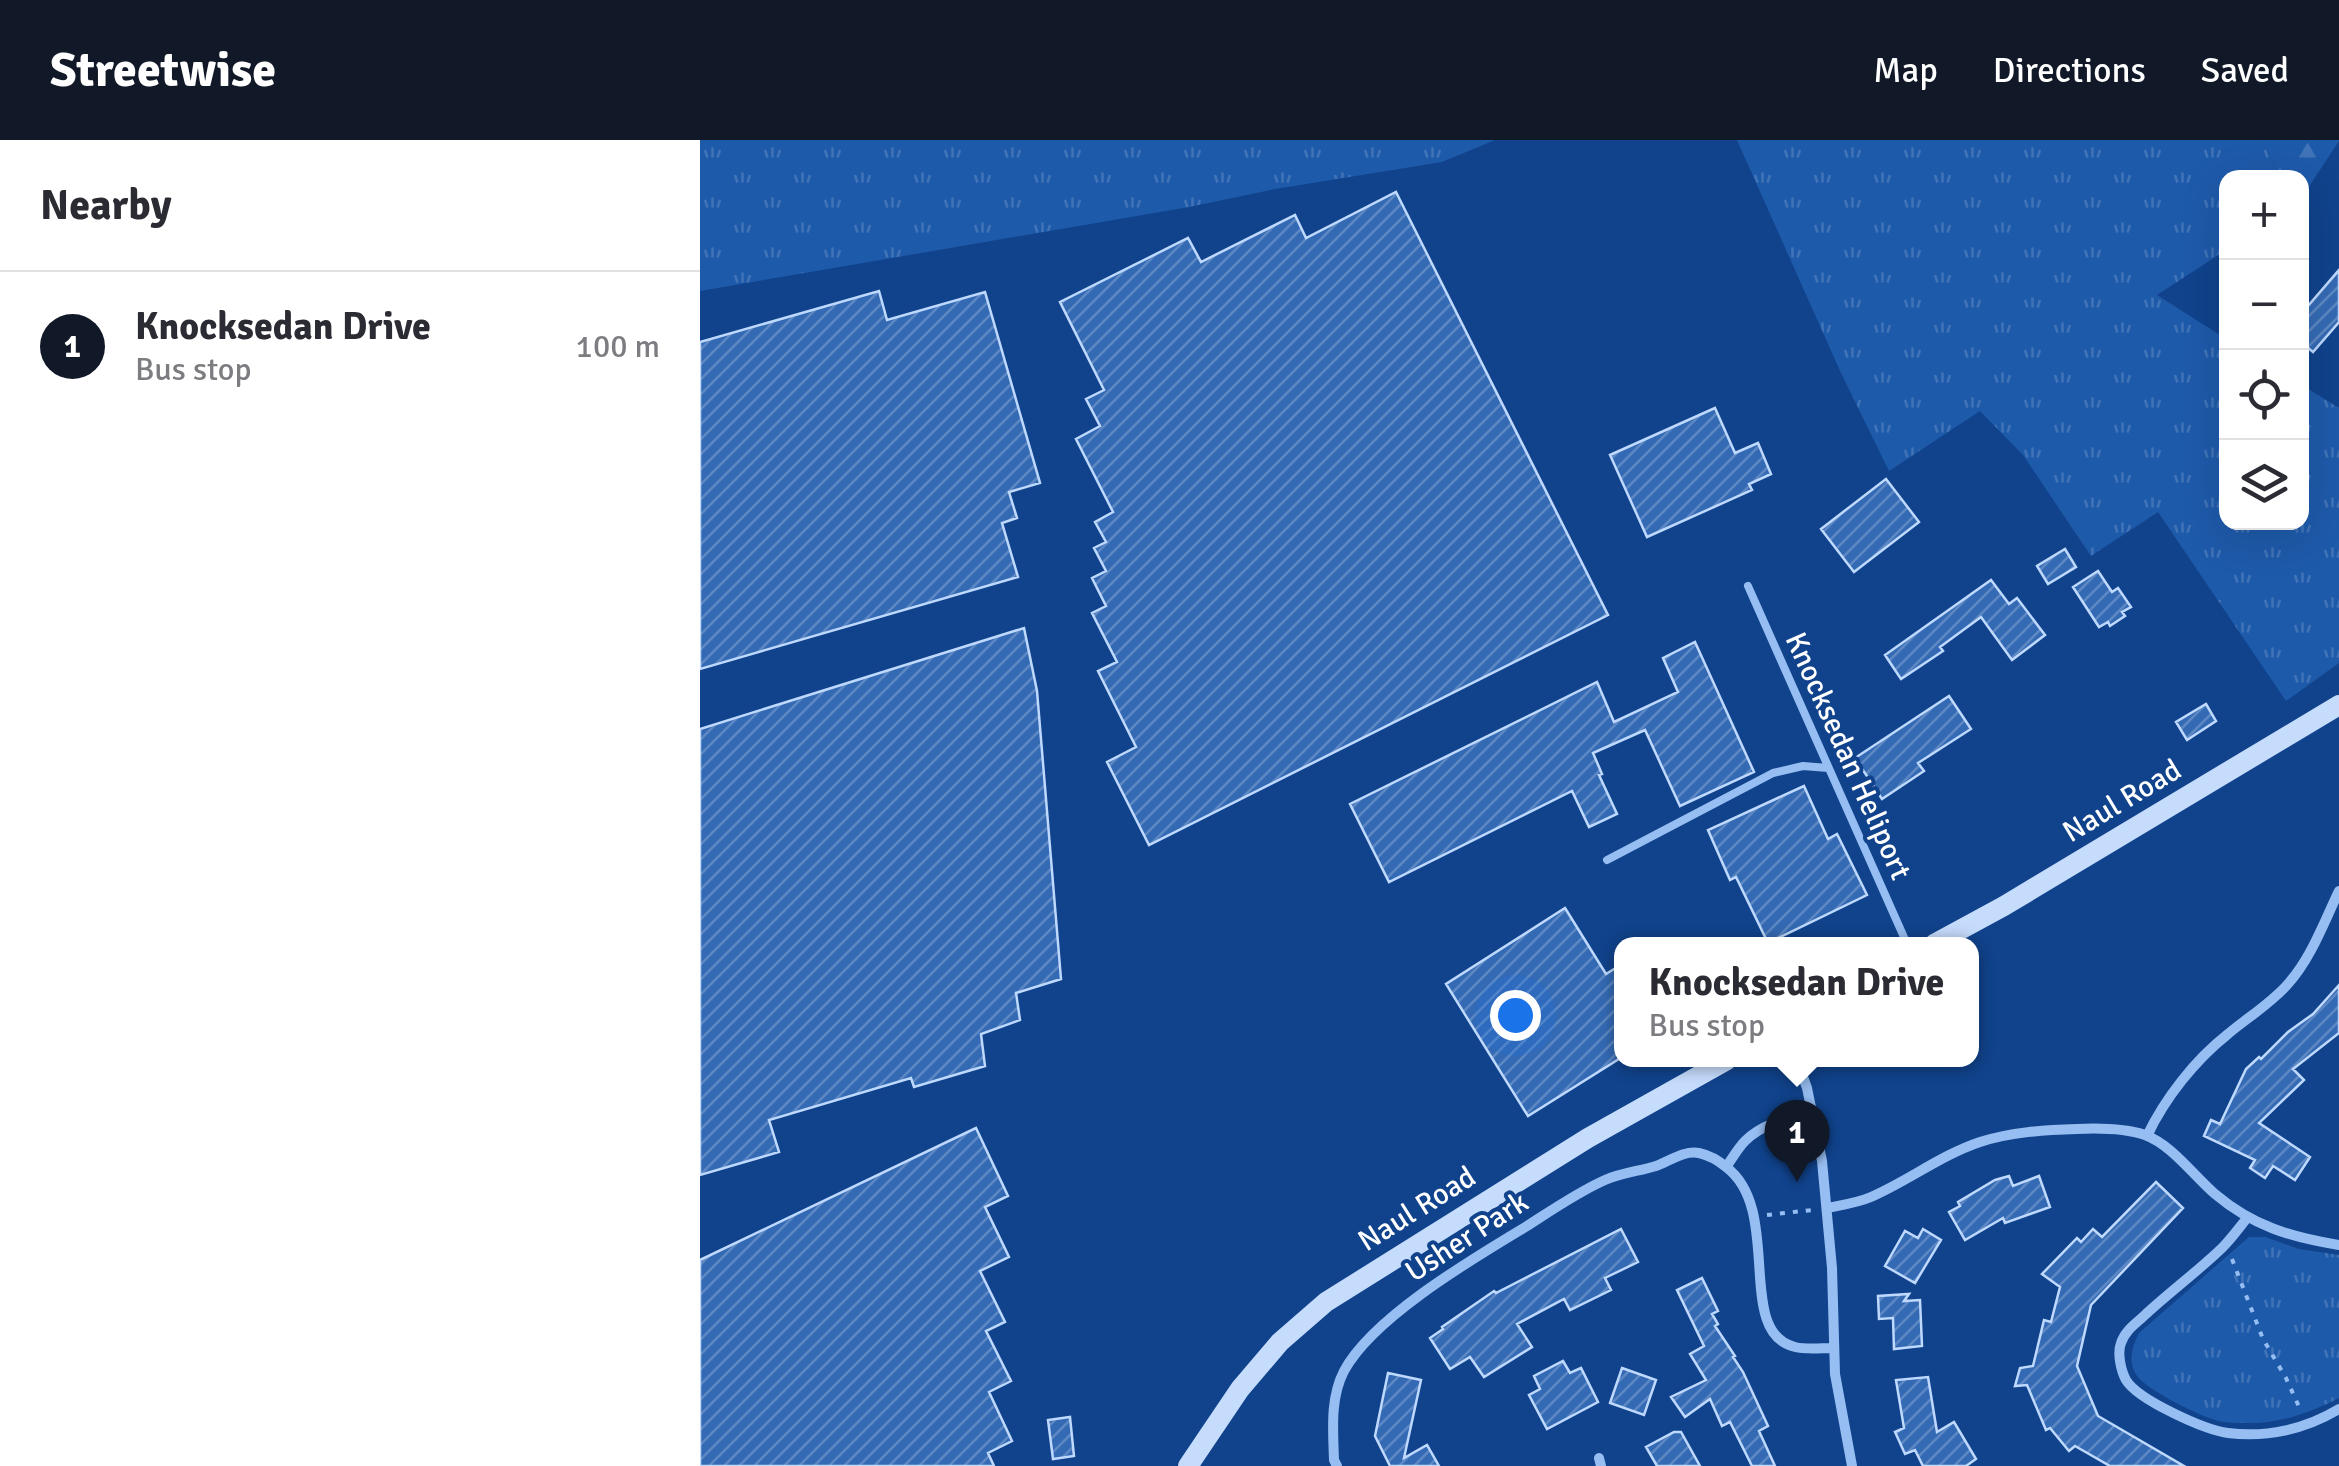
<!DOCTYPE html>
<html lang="en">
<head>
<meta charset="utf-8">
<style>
  body { margin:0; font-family:Signika,sans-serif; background:#f2f2f3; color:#2b2b33 }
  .controls { position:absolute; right:30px; top:30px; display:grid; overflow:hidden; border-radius:20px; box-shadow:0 10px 40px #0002 }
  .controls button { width:90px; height:90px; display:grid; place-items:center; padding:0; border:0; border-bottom:2px solid #e1e1e2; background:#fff; color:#2b2b33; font:50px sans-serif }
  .you { position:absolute; left:815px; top:875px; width:35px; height:35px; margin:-25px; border:8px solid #fff; border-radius:50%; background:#1a73e8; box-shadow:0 0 0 15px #1a73e833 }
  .badge { display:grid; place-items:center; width:65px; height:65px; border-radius:50%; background:#111827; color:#fff; font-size:32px; font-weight:700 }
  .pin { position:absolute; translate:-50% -82px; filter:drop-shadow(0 2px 5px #0008) }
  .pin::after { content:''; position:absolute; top:52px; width:35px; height:30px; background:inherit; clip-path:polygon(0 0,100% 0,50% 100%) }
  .popup { position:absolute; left:914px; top:797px; width:365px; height:130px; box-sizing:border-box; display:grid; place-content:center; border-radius:20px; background:#fff; filter:drop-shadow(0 2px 8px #0005); font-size:32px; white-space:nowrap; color:#7c7c81 }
  .popup b { font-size:38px; color:#2b2b33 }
  .popup::after { content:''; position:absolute; left:50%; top:100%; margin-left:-20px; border:20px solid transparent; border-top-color:#fff }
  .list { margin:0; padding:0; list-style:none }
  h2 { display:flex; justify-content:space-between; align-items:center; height:130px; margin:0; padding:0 40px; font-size:42px }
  h2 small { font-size:32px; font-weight:400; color:#7c7c81 }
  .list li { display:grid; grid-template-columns:65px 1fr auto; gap:30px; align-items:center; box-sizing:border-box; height:150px; padding:0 40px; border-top:2px solid #e1e1e2 }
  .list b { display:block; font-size:38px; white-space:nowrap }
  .list p { margin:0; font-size:32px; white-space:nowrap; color:#7c7c81 }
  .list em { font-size:32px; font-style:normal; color:#7c7c81 }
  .icon { flex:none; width:55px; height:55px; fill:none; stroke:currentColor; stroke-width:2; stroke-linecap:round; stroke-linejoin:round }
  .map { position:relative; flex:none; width:1639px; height:1326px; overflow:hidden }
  header { display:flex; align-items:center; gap:60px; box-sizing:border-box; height:140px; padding:0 50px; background:#111827; color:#fff }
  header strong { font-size:48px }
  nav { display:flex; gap:55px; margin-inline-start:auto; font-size:35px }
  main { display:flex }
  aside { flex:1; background:#fff }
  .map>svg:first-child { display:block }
  .grass { fill:url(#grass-tufts) }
  .forest { fill:url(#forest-firs) }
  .building { fill:url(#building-hatch); stroke:#bed9fd; stroke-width:2.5 }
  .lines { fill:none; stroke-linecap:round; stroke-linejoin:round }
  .path { stroke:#97bef2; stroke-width:4; stroke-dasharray:5 8; stroke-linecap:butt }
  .service { stroke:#97bef2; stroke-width:8 }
  .minor { stroke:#97bef2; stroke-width:10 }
  .secondary { stroke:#c6dcfc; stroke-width:20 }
  .labels { text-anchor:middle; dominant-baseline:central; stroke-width:8; stroke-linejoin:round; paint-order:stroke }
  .street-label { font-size:30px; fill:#fff; stroke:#10438c }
</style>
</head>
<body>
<header>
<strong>Streetwise</strong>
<nav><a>Map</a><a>Directions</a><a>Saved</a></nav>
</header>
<main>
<aside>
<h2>Nearby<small></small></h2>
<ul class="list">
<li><span class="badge">1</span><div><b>Knocksedan Drive</b><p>Bus stop</p></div><em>100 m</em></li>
</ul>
</aside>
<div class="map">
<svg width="1639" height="1326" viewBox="0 0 1639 1326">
  <defs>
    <pattern id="grass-tufts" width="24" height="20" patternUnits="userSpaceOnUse" patternTransform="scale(2.5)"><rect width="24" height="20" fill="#1e5aaa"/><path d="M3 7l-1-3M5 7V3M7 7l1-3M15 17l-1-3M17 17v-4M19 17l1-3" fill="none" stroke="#4073b7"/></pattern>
    <pattern id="forest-firs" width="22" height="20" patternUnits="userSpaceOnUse" patternTransform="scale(2.5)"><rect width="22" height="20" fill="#1e5aaa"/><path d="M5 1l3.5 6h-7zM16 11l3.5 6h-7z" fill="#4073b7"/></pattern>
    <pattern id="building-hatch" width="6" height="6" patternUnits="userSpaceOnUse" patternTransform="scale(2.5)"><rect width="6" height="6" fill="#346ab4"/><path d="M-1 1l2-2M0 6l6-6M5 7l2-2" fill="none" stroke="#5d88c3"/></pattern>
  </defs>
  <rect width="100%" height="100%" fill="#10438c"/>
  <path class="grass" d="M0 0H795L742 22 575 49 489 67 0 151Z
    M1037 0H1562L1580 37 1526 38V110L1457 155 1526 199V382H1602V245L1639 268V523L1586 561 1458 372 1391 416 1323 315 1280 271 1189 331 1141 233Z
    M1549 1097H1565L1599 1109 1639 1115V1258C1612 1272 1581 1283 1550 1283 1540 1283 1528 1283 1519 1281 1501 1277 1449 1251 1438 1237 1427 1223 1432 1207 1439 1193Z"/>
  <path class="forest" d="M1562 0H1639V1L1602 57V38L1580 37Z"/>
  <path class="building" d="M696 52 908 475 449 705 407 622 436 607 398 531 417 522 392 473 406 466 392 438 406 431 394 408 406 402 395 382 413 372 376 299 400 286 386 259 404 250 360 162 488 98 501 122 595 75 606 98Z
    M1639 130V182L1613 212 1602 203V173Z
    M179 151 187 180 285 152 340 343 309 352 317 378 302 383 318 437 0 529V202Z
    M1015 268 1035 313 1058 303 1071 334 1049 344 1052 350 947 397 910 315Z
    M1186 339 1219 382 1154 432 1121 389Z
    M1365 409 1376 427 1348 444 1337 426Z
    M1398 431 1412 452 1418 448 1431 467 1422 472 1425 476 1410 486 1408 482 1399 487 1373 447Z
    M1291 440 1309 464 1317 458 1345 495 1312 520 1281 477 1240 507 1243 511 1201 539 1185 515Z
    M324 488 337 551 361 839 316 853 320 880 281 894 285 926 214 947 211 938 69 980 79 1012 0 1035V589Z
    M995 502 1054 632 980 666 945 590 893 613 902 634 899 635 917 674 889 687 872 651 689 742 650 664 897 542 914 582 978 552 963 518Z
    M1249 556 1271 589 1218 623 1224 631 1182 659 1155 618Z
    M1506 564 1516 581 1487 600 1476 582Z
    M1104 646 1128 699 1137 694 1167 755 1068 803 1036 737 1030 740 1008 690Z
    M865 768 906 834 922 824V917L828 976 746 844Z
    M1639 845V893L1593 929 1604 940 1559 983 1610 1017 1595 1040 1573 1026 1565 1038 1550 1028 1555 1020 1504 996 1511 980 1520 984 1546 929 1559 917 1561 919 1588 892 1613 874Z
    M276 988 308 1056 285 1067 309 1117 280 1131 305 1182 286 1191 311 1241 289 1252 312 1301 288 1313 294 1326H0V1120Z
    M1309 1036 1313 1046 1339 1036 1350 1067 1305 1083 1303 1078 1265 1100 1249 1072 1260 1066 1258 1062 1295 1040Z
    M1456 1042 1483 1068 1391 1165 1377 1226 1398 1276 1484 1326H1410L1375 1306 1369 1311 1350 1288 1346 1290 1327 1245 1315 1246 1320 1228 1333 1226 1344 1180 1351 1182 1360 1147 1342 1134 1377 1098 1381 1102 1393 1089 1402 1097Z
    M921 1089 938 1122 905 1138 911 1150 870 1170 864 1159 817 1184 832 1207 784 1237 770 1217 750 1229 730 1198 743 1189 742 1187 794 1151 796 1153Z
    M1223 1089 1241 1100 1215 1143 1185 1126 1205 1091 1218 1098Z
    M1002 1138 1018 1171 1012 1174 1018 1184 1015 1186 1035 1216 1033 1217 1043 1232 1068 1286 1059 1291 1075 1326H1052L1030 1282 1022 1286 1010 1259 985 1277 971 1257 1006 1240 990 1214 1004 1206 977 1150Z
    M1209 1154 1204 1161 1220 1160 1222 1206 1194 1209 1193 1178 1179 1179 1178 1156Z
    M863 1221 870 1233 881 1228 898 1262 847 1289 829 1255 840 1249 834 1236Z
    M922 1228 956 1240 944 1275 910 1263Z
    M688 1233 721 1240 704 1318 727 1305 739 1326H690L675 1296Z
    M1228 1237 1237 1292 1254 1282 1276 1319 1266 1326H1223L1215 1310 1205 1314 1195 1292 1204 1288 1196 1240Z
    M370 1277 374 1316 353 1319 348 1280Z
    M974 1292H981L1000 1326H957L946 1307Z"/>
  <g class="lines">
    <path class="path" d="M1067 1075 1112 1070
      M1532 1119 1563 1199 1586 1238 1600 1269"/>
    <path class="service" d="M1048 446 1207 804
      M907 720 1073 633 1103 626 1128 628"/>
    <path class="minor" d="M1097 920 1107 948 1122 1021 1132 1128 1135 1234 1152 1326
      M1447 996C1465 958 1495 920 1528 894 1547 878 1570 864 1587 845 1611 819 1624 782 1639 751
      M1026 1027C1032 1019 1038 1008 1045 1001 1063 983 1089 978 1112 972
      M1127 1068C1142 1065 1157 1063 1171 1057 1208 1041 1241 1015 1280 1002 1311 992 1344 990 1377 989 1399 988 1424 988 1445 995 1472 1005 1493 1035 1515 1054 1553 1086 1590 1097 1639 1105
      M1547 1078C1539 1088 1531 1099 1522 1108 1498 1131 1471 1151 1446 1174 1437 1183 1425 1190 1421 1203 1417 1213 1421 1231 1426 1240 1438 1260 1505 1290 1528 1293 1567 1298 1606 1289 1639 1269
      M899 1318 901 1326
      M637 1326 634 1320C633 1290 630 1258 644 1231 673 1177 774 1118 827 1086 852 1070 878 1052 905 1040 921 1033 940 1031 956 1026 970 1021 984 1010 999 1013 1008 1015 1019 1021 1026 1027 1084 1070 1034 1193 1095 1207 1107 1210 1121 1208 1133 1208"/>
    <path class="secondary" d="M1234 804 1304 766 1639 565
      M488 1326 540 1249 580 1202 626 1162 888 998 1027 920"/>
  </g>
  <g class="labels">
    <g class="street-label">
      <text transform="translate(1148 616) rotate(66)">Knocksedan Heliport</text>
      <text transform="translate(1422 661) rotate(-31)">Naul Road</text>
      <text transform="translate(717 1069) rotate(-32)">Naul Road</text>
      <text transform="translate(767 1097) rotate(-33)">Usher Park</text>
    </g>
  </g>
</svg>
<div class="controls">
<button>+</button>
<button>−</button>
<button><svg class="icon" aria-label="locate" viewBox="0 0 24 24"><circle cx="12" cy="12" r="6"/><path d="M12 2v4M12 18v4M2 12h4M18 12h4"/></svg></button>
<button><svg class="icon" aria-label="layers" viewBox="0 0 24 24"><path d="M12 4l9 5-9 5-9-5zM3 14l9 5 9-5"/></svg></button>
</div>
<div class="you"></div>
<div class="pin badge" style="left:1097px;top:1042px">1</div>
<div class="popup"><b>Knocksedan Drive</b>Bus stop</div>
</div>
</main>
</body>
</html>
